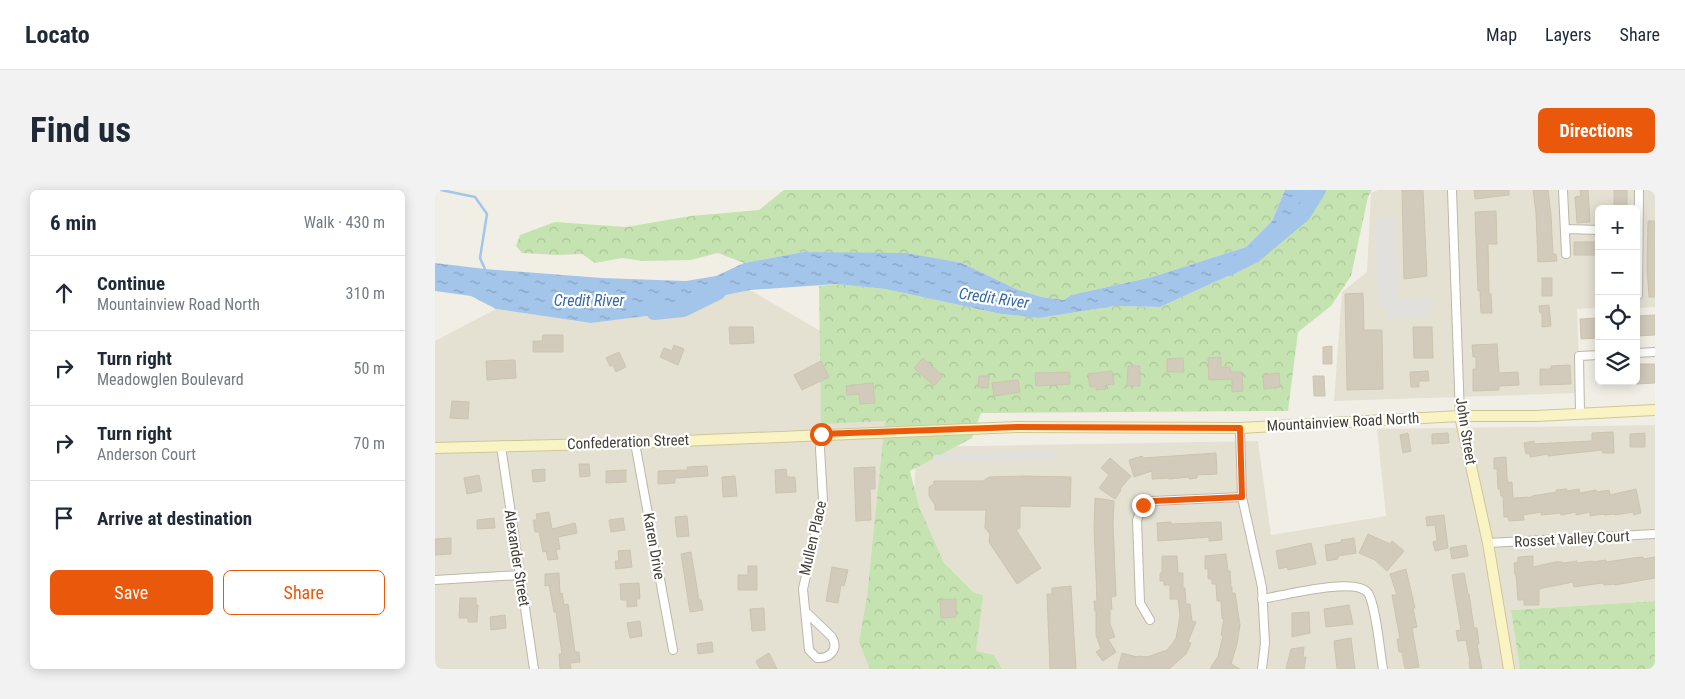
<!DOCTYPE html>
<html lang="en">
<head>
<meta charset="utf-8">
<style>
  body { margin:0; font-family:"Roboto Condensed",sans-serif; background:#f2f2f3; color:#1f2937 }
  .controls { position:absolute; right:15px; top:15px; display:grid; overflow:hidden; border-radius:8px; box-shadow:0 2px 12px #0003 }
  .controls button { width:45px; height:45px; display:grid; place-items:center; padding:0; border:0; border-bottom:1px solid #e0e1e3; background:#fff; color:#1f2937; font:25px sans-serif }
  .stop { position:absolute; width:15px; height:15px; margin:-11px; border:4px solid #ea580c; border-radius:50%; background:#fff }
  .stop.end { background:#ea580c; border-color:#fff; box-shadow:0 1px 5px #0008 }
  .list { margin:0; padding:0; list-style:none }
  h2 { display:flex; justify-content:space-between; align-items:center; height:65px; margin:0; padding:0 20px; font-size:21px }
  h2 small { font-size:16px; font-weight:400; color:#747a83 }
  .list li { display:grid; grid-template-columns:32px 1fr auto; gap:15px; align-items:center; box-sizing:border-box; height:75px; padding:0 20px; border-top:1px solid #e0e1e3 }
  .list b { display:block; font-size:19px; white-space:nowrap }
  .list p { margin:0; font-size:16px; white-space:nowrap; color:#747a83 }
  .list em { font-size:16px; font-style:normal; color:#747a83 }
  .actions { display:flex; gap:10px; padding:15px 20px }
  .actions a { flex:1; padding:11px 0; border:1px solid #ea580c; border-radius:8px; text-align:center; font-size:18px; color:#ea580c }
  .actions .main { background:#ea580c; color:#fff }
  .icon { flex:none; width:28px; height:28px; fill:none; stroke:currentColor; stroke-width:2; stroke-linecap:round; stroke-linejoin:round }
  .map { position:relative; flex:none; width:1220px; height:479px; overflow:hidden; border-radius:8px }
  header { display:flex; align-items:center; gap:30px; box-sizing:border-box; height:70px; padding:0 25px; background:#fff; border-bottom:1px solid #e0e1e3 }
  header strong { font-size:24px }
  nav { display:flex; gap:28px; margin-inline-start:auto; font-size:18px }
  .intro { display:flex; align-items:center; justify-content:space-between; box-sizing:border-box; height:120px; padding:0 30px }
  h1 { margin:0; font-size:35px }
  .button { padding:12px 22px; border-radius:8px; background:#ea580c; color:#fff; font-size:18px; font-weight:700 }
  main { display:flex; gap:30px; padding:0 30px }
  aside { flex:1; background:#fff; border-radius:8px; box-shadow:0 2px 12px #0003 }
  .map>svg:first-child { display:block }
  .residential { fill:#e4e1d3 }
  .forest { fill:url(#forest-crowns) }
  .parking { fill:#e2e0dd }
  .water { fill:url(#water-ripples) }
  .lines { fill:none; stroke-linecap:round; stroke-linejoin:round }
  .stream { stroke:#a4c5ea; stroke-width:2.5 }
  .river { stroke:#a4c5ea; stroke-width:16 }
  .building { fill:#d2cbbb; stroke:#ccc4af }
  .street-casing { stroke:#bcb7a8; stroke-width:10 }
  .secondary-casing { stroke:#cec697; stroke-width:12 }
  .street { stroke:#fff; stroke-width:8 }
  .secondary { stroke:#faf4c5; stroke-width:10 }
  .route { stroke:#ea580c; stroke-width:6 }
  .labels { text-anchor:middle; dominant-baseline:central; stroke-width:4.5; stroke-linejoin:round; paint-order:stroke }
  .street-label { font-size:15px; fill:#433f35; stroke:#fff }
  .water-label { font-size:16px; font-style:italic; fill:#3669a6; stroke:#fff }
</style>
</head>
<body>
<header>
<strong>Locato</strong>
<nav><a>Map</a><a>Layers</a><a>Share</a></nav>
</header>
<div class="intro"><h1>Find us</h1><a class="button">Directions</a></div>
<main>
<aside>
<h2>6 min<small>Walk · 430 m</small></h2>
<ul class="list">
<li><svg class="icon" aria-label="ahead" viewBox="0 0 24 24"><path d="M12 20V5M6 11l6-6 6 6"/></svg><div><b>Continue</b><p>Mountainview Road North</p></div><em>310 m</em></li>
<li><svg class="icon" aria-label="right" viewBox="0 0 24 24"><path d="M7 20v-9h11M14 6l5 5-5 5"/></svg><div><b>Turn right</b><p>Meadowglen Boulevard</p></div><em>50 m</em></li>
<li><svg class="icon" aria-label="right" viewBox="0 0 24 24"><path d="M7 20v-9h11M14 6l5 5-5 5"/></svg><div><b>Turn right</b><p>Anderson Court</p></div><em>70 m</em></li>
<li><svg class="icon" aria-label="arrive" viewBox="0 0 24 24"><path d="M6 21V4h12l-3 4 3 4H6"/></svg><div><b>Arrive at destination</b></div></li>
</ul>
<div class="actions"><a class="main">Save</a><a>Share</a></div>
</aside>
<div class="map">
<svg width="1220" height="479" viewBox="0 0 1220 479">
  <defs>
    <pattern id="forest-crowns" width="20" height="18" patternUnits="userSpaceOnUse" patternTransform="scale(1.25)"><rect width="20" height="18" fill="#c5e3b0"/><path d="M2 6a3 3 0 1 1 6 0M12 15a3 3 0 1 1 6 0" fill="none" stroke="#aac498"/></pattern>
    <pattern id="water-ripples" width="26" height="14" patternUnits="userSpaceOnUse" patternTransform="scale(1.25)"><rect width="26" height="14" fill="#a4c5ea"/><path d="M2 4q2-2 4 0t4 0M15 11q2-2 4 0t4 0" fill="none" stroke="#87a1be"/></pattern>
  </defs>
  <rect width="100%" height="100%" fill="#f1efe5"/>
  <path class="residential" d="M943 0H1220V117L1201 118V19H1164V118L1142 119 1145 203 899 211 907 102 932 82 936 3Z
    M315 100 406 153 456 203 449 479H0V151L61 119 156 133 228 124 267 110Z
    M1220 235V411L1076 420 1085 479H498L473 390 482 257 823 251 836 345 951 326 942 239Z"/>
  <path class="forest" d="M349 0H850L837 31 811 57 717 87 636 105 629 110 607 107 581 99 527 73 368 62 309 73 283 63 255 70 208 71 187 68 160 73 147 64 122 65 87 63 81 56 85 45 120 32 191 37 256 26 324 20Z
    M874 0H937L933 7 916 86 896 116 863 142 853 221 546 223 537 248 475 281 484 317 509 373 539 403 548 405 541 461 559 465 567 479H435L424 452 432 407 450 231 386 234 384 96 401 94 450 99 566 124 604 128 680 116 725 117 793 86Z
    M1220 411V479H1085L1076 420Z"/>
  <path class="parking" d="M960 26 963 109 996 108 997 127 952 129V118H944L940 27Z
    M620 261V269L499 272 498 265Z"/>
  <path class="water" d="M850 0H874L858 25 793 86 725 117 680 116 604 128 566 124 450 99 401 94 315 100 267 110 228 124 156 133 61 119 36 106 0 101V73L50 79 167 88 251 91 281 86 309 73 368 62 471 63 527 73 581 99 607 107 629 110 636 105 717 87 811 57 837 31Z"/>
  <g class="lines">
    <path class="stream" d="M6 0 40 7 52 24 45 68 50 79"/>
    <path class="river" d="M793 78 819 65 868 24 883 0
      M219 122 248 119 283 102"/>
  </g>
  <path class="building" d="M967 0H988L992 86 969 89Z
    M1039 0H1074V5L1040 9Z
    M1098 0H1113L1116 25 1118 64H1121L1122 71 1103 72 1101 23Z
    M1145 0H1153L1155 32 1142 33 1140 7 1146 6Z
    M1179 0H1192V19H1179Z
    M1061 21 1062 54H1053L1054 104H1056L1057 123H1046L1045 101H1043L1040 22Z
    M1213 31H1220V107H1214L1212 79Z
    M1139 52H1164V65H1139Z
    M1107 88H1117V106H1107Z
    M928 103 929 140H947L948 199 912 200 910 104Z
    M1114 115 1116 136 1107 137V123H1105L1104 116Z
    M1220 125V145L1201 146V126Z
    M1164 128 1163 148 1146 149 1145 129Z
    M294 137H318L319 153 295 154Z
    M978 137H997L998 168H979Z
    M108 145H128V162H98V151H107Z
    M1062 154 1064 183 1083 182 1084 195 1064 196V200L1038 201V179H1041V167H1038L1037 155Z
    M239 155 249 159 243 175 225 167 229 158 237 161Z
    M897 156V174H888V157Z
    M184 162 191 177 181 182 178 175 175 176 171 168Z
    M786 167V177H795L796 182H807L808 201 797 202V189L774 190 773 168Z
    M488 168 508 186 499 196 479 178Z
    M748 168 749 182H732V169Z
    M80 170 81 188 52 190 51 171Z
    M386 171 394 187 367 200 359 185Z
    M1201 174H1220V193L1201 194Z
    M1135 175 1136 194 1105 195V179H1116V176Z
    M693 176H705V196H692Z
    M677 181 679 194 670 195 671 199 661 200V196L655 197 653 184Z
    M993 181 994 191H984V197H976L975 182Z
    M634 182 635 194 601 196 600 183Z
    M844 183 845 197 829 199 828 185Z
    M544 186H554L553 198 543 197Z
    M878 186H889L890 206H879Z
    M583 190 585 202 559 206 557 193Z
    M438 193 440 213 425 214 424 204 412 205 411 196Z
    M17 211 34 212 33 229 15 228Z
    M1178 242 1179 263H1168L1167 260 1113 266V264L1095 267 1094 263 1091 264 1089 253 1099 251V254L1157 251V243Z
    M973 243 976 261 968 263 965 245Z
    M1013 243 1014 253 997 254V244Z
    M1210 243V257H1195V244Z
    M781 263 782 284 762 285V288L754 289V287L734 289V288L717 289V281L699 287 694 270 707 266 708 268Z
    M1071 267 1072 288 1073 293 1077 292 1078 308 1097 307V306L1122 302 1121 300 1132 299V301L1144 299 1145 303 1161 300 1162 302 1174 300 1175 305 1201 299 1206 323 1199 325 1198 322 1180 325V324L1169 325V324L1155 326V322L1141 325V322L1126 325 1125 323 1106 325V322L1088 325 1089 330 1074 331 1073 327H1069L1068 306H1066L1065 299H1063L1062 279H1059V268Z
    M675 268 696 286 685 299 686 300 680 309 664 298 674 285 666 278Z
    M144 274H154L155 286 145 287Z
    M272 276 273 286 240 288V293L223 294V281L253 280 252 277Z
    M440 277V299H435L436 330 421 331 419 278Z
    M110 279V291L98 292 97 280Z
    M351 279 352 287H360L361 302 341 303 340 280Z
    M191 280V292L171 293V281Z
    M44 285 47 301 32 304 29 288Z
    M300 286 302 306 288 307 287 287Z
    M588 286 636 287 635 317 585 316V338L581 340 606 378 582 394 554 352 555 344 550 338 551 320H500V315L494 306V297L499 294V291H548L554 287Z
    M660 308 679 311 678 333 681 406 676 407 677 419H675V434L680 447 673 449 681 462 668 471 661 462 666 459 661 445V421H660L659 411H662L659 337Z
    M114 322 117 339 140 333 142 343 123 347 125 359 121 360 123 369 113 370 111 361 108 362 104 342H100L98 330H102L101 324Z
    M1009 325 1013 358 1000 361 998 352 1002 351 1000 335 992 336 991 327Z
    M252 326 254 346 242 347 240 327Z
    M59 328 60 338 42 339V330Z
    M188 328 190 340 176 342 174 330Z
    M736 332V334L786 332 787 350 774 351V347L723 351 722 333Z
    M933 344 955 354 957 351 969 361 952 381 940 370 924 363Z
    M16 348V364L0 365V349Z
    M919 348 921 363 903 366V369L892 371 890 355 907 352 906 350Z
    M876 353 881 374 853 380 852 377 844 379 841 361Z
    M1031 355 1033 366 1017 369 1015 358Z
    M195 360 197 377 181 379 180 371H184L183 361Z
    M256 362 264 410H266L268 420 255 422 246 364Z
    M791 364 793 381H795L796 397H797V403H800L805 435 802 454 796 474 805 479H775L783 466 788 446 786 445 789 429H787L786 411H782L781 394H777V389H773V379H770V366Z
    M727 366H742L743 383H748V398H750L751 414H755L757 431 761 432 753 452 756 453 751 464 734 479H683L687 463 702 467 703 466 712 467 732 460 738 453 741 448 745 426 743 409H735V395H729V391H725V383H727Z
    M1098 366V377L1120 372H1127L1128 373 1142 371V373L1158 371V372L1171 370V372L1198 368 1208 367V369L1220 367V388L1180 395V394L1169 395 1168 393 1139 397 1138 392 1104 399V415H1089V410H1083L1081 385H1080L1079 373 1083 372V367Z
    M313 376H322V400H303V385H313Z
    M397 377 413 380 409 396 406 395 403 413 391 411Z
    M971 379 980 418H978L982 437 977 438 984 477 970 479 967 462H964L962 449H965L957 405H962L955 384Z
    M124 383 125 404 127 403 129 415 133 414 140 462H144L145 472 135 473 136 479H125L124 464H127L121 422H119L114 395 110 396V384Z
    M1029 383 1033 404H1034L1039 438H1042L1044 454H1042L1047 479H1035L1034 472H1035L1031 450 1023 451 1021 441 1026 440 1017 385Z
    M204 393 205 409H201L202 416 192 417V410H186L185 394Z
    M636 396 641 479H615L612 404H617V398Z
    M25 408H41V415H43L42 432H33V428H24Z
    M521 409V427L506 428 505 410Z
    M914 415 918 434 891 437 889 419Z
    M329 418 330 440 317 441 315 419Z
    M874 422 875 443 857 447V423Z
    M70 425 71 438 56 440 55 427Z
    M205 431 207 446 195 448 192 433Z
    M916 448 920 479H902L899 451Z
    M277 452 278 462 263 464 262 454Z
    M869 457 868 467H871L869 479H851L856 459Z
    M334 463 342 479H325L321 471Z"/>
  <g class="lines">
    <defs>
      <path id="street" d="M1017 0 1025 226
        M1128 0 1131 64
        M1131 39 1164 40
        M1203 105 1204 0
        M1201 163 1220 162
        M1145 223 1144 166 1164 165
        M805 238 807 307 827 397 830 453 827 479
        M200 253 238 460
        M66 256 99 479
        M1053 353 1220 344
        M0 390 85 385
        M827 409C847 406 921 386 933 403 941 415 945 463 948 479
        M371 422 397 447C404 459 395 469 382 468L374 460 368 399 388 310 385 259 387 244
        M715 430 705 413 702 330 708 315 717 311 807 307"/>
      <path id="secondary" d="M1025 226 1053 353 1074 479
        M0 258 200 253 582 237 805 238 1025 226H1101L1220 220"/>
    </defs>
    <use href="#street" class="street-casing"/>
    <use href="#secondary" class="secondary-casing"/>
    <use href="#street" class="street"/>
    <use href="#secondary" class="secondary"/>
  </g>
  <g class="lines">
    <path class="route" d="M386 244 582 237 805 238 807 307 717 311 708 315"/>
  </g>
  <g class="labels">
    <g class="street-label">
      <text transform="translate(908 232) rotate(-3)">Mountainview Road North</text>
      <text transform="translate(1031 241) rotate(81)">John Street</text>
      <text transform="translate(193 252) rotate(-2)">Confederation Street</text>
      <text transform="translate(378 348) rotate(-77)">Mullen Place</text>
      <text transform="translate(1137 349) rotate(-3)">Rosset Valley Court</text>
      <text transform="translate(219 356) rotate(80)">Karen Drive</text>
      <text transform="translate(82 368) rotate(81)">Alexander Street</text>
    </g>
    <g class="water-label">
      <text transform="translate(559 108) rotate(8)">Credit River</text>
      <text x="154" y="110">Credit River</text>
    </g>
  </g>
</svg>
<div class="controls">
<button>+</button>
<button>−</button>
<button><svg class="icon" aria-label="locate" viewBox="0 0 24 24"><circle cx="12" cy="12" r="6"/><path d="M12 2v4M12 18v4M2 12h4M18 12h4"/></svg></button>
<button><svg class="icon" aria-label="layers" viewBox="0 0 24 24"><path d="M12 4l9 5-9 5-9-5zM3 14l9 5 9-5"/></svg></button>
</div>
<div class="stop" style="left:386px;top:244px"></div>
<div class="stop end" style="left:708px;top:315px"></div>
</div>
</main>
</body>
</html>
